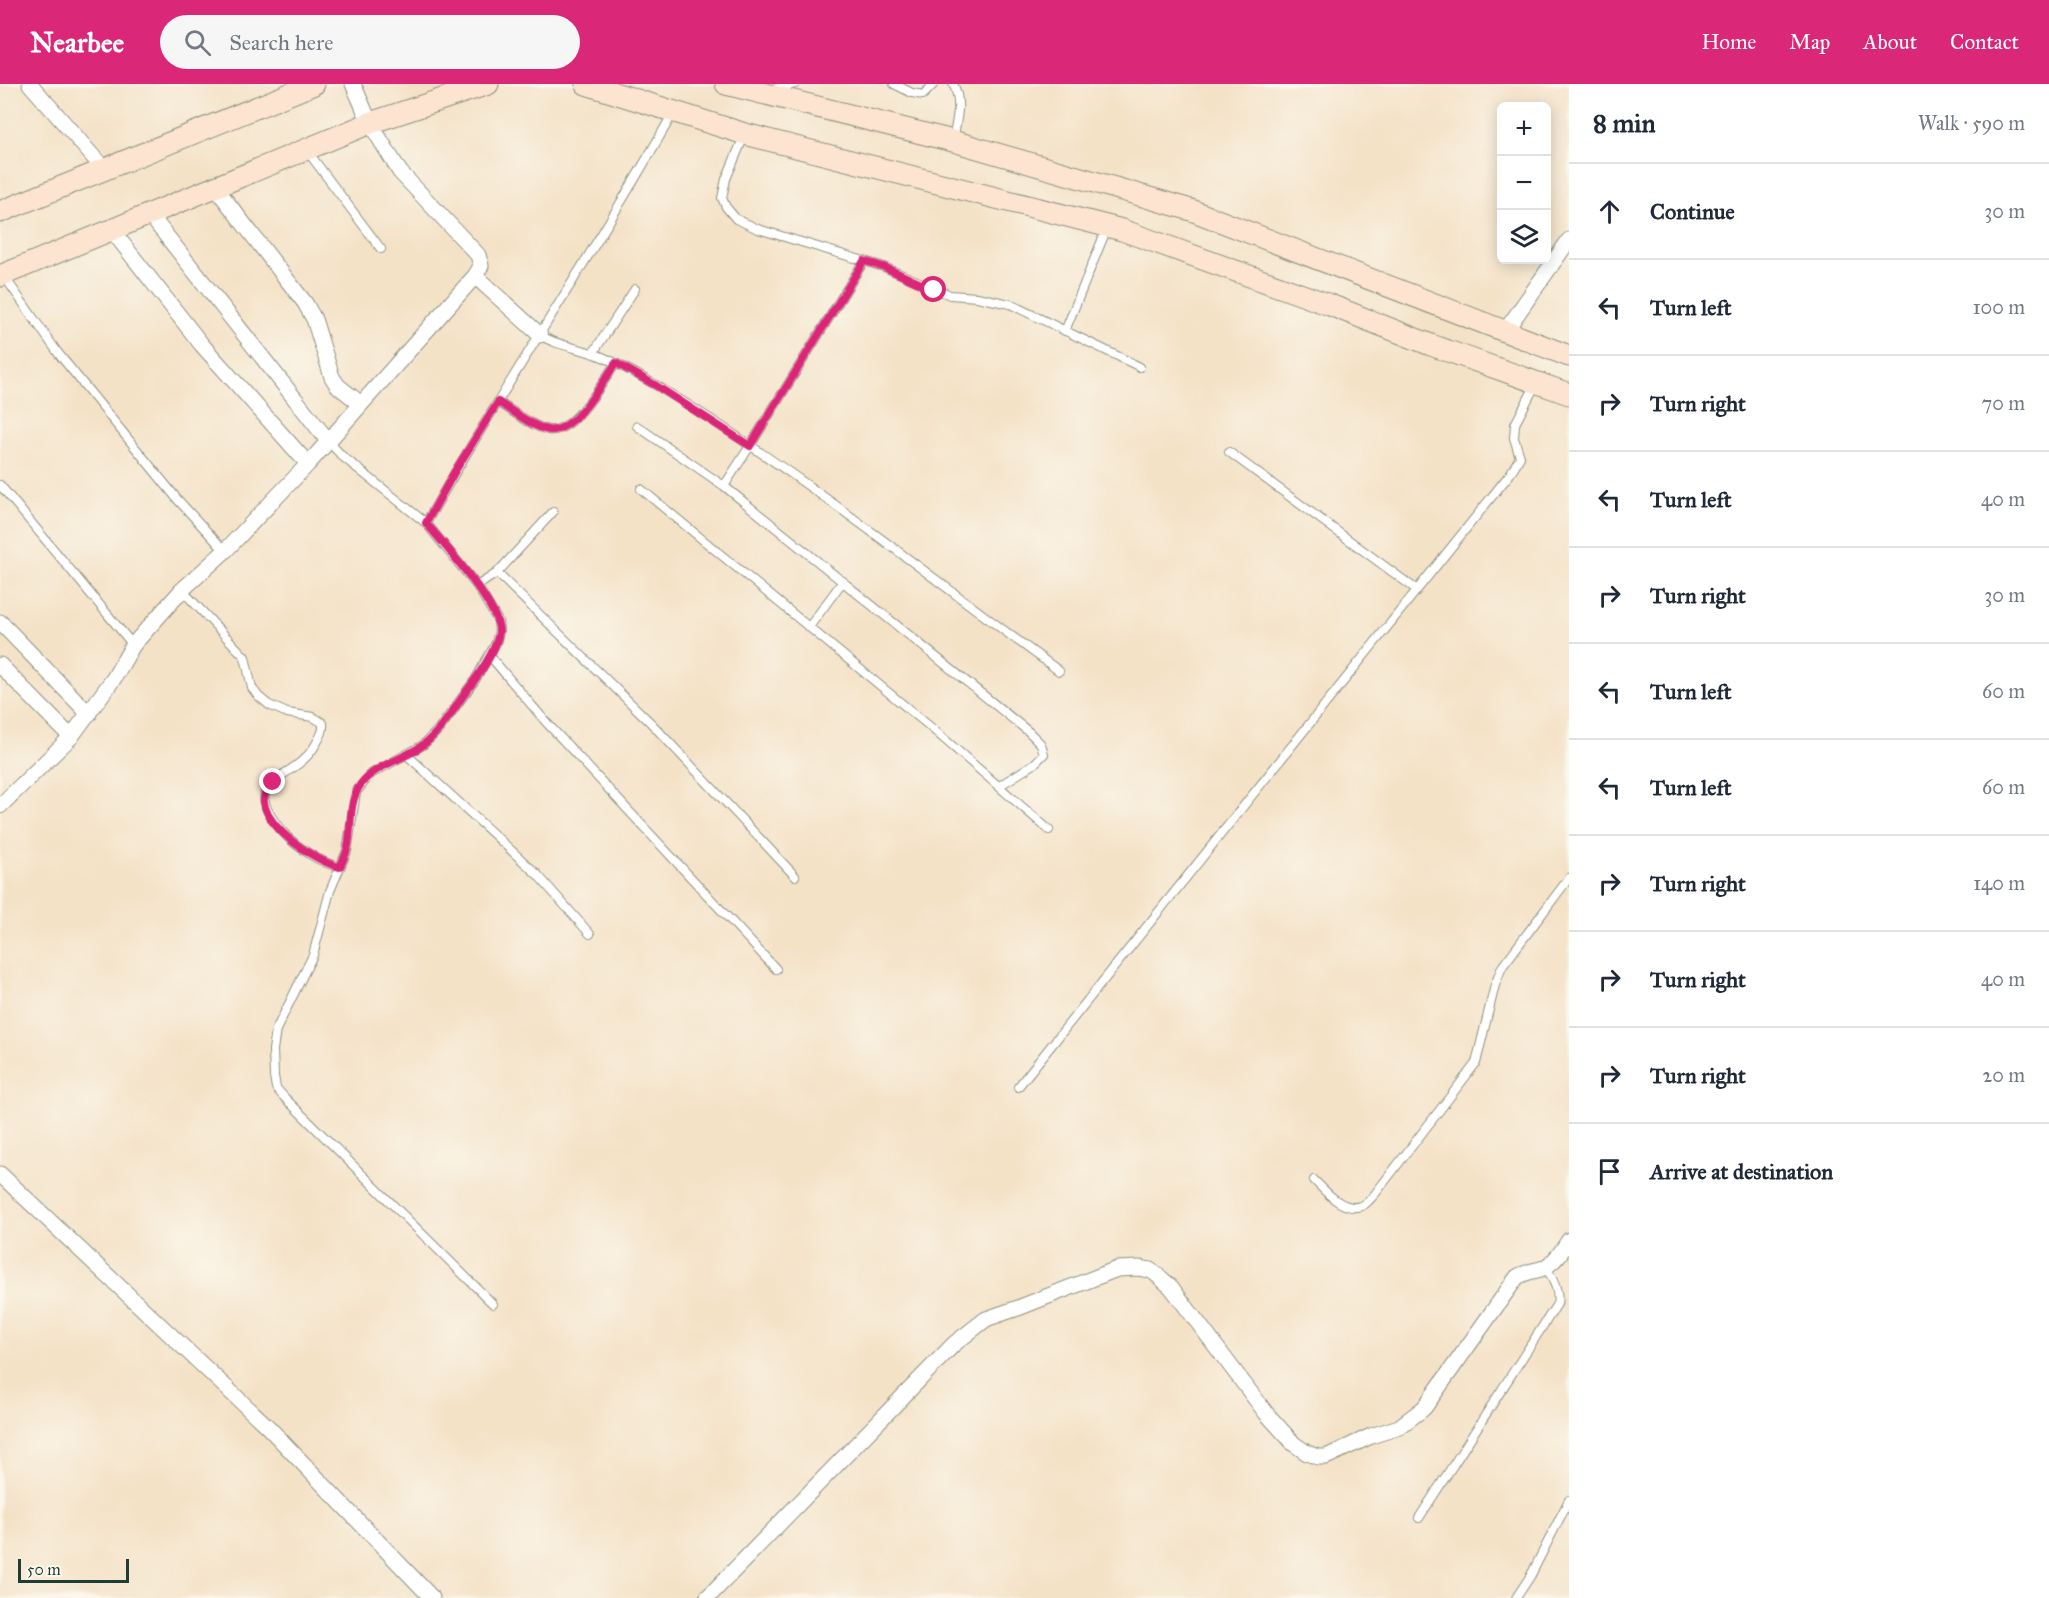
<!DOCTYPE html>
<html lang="en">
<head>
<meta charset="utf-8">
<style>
  body { margin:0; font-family:"IM FELL Great Primer",serif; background:#f6f6f7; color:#1f2937 }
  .controls { position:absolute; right:18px; top:18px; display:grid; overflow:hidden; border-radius:9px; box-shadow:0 3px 15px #0003 }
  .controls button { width:54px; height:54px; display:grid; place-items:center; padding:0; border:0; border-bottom:2px solid #e0e1e3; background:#fff; color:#1f2937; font:30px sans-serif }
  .scale { position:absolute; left:18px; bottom:15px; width:111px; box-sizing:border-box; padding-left:6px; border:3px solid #1f3d34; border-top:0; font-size:16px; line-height:21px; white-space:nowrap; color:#1f3d34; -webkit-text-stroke:4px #fbf7ec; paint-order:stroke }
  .stop { position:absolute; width:18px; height:18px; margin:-14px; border:4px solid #db2777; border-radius:50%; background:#fff }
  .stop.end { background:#db2777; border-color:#fff; box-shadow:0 2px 6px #0008 }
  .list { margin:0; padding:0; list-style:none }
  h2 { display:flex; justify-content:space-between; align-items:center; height:78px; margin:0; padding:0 24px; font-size:26px }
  h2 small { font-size:20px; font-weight:400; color:#747a83 }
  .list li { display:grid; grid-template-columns:39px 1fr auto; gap:18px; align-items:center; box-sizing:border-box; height:96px; padding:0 24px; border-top:2px solid #e0e1e3 }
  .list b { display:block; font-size:22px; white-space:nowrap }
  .list em { font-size:20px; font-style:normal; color:#747a83 }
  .icon { flex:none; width:33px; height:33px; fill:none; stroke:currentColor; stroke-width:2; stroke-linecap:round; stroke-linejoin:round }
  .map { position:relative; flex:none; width:1569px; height:1514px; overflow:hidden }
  header { display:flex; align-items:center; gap:36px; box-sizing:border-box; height:84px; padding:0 30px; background:#db2777; color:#fff }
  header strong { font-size:28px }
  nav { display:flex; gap:33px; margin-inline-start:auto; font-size:21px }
  .search { width:420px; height:54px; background:#f6f6f7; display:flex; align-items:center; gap:15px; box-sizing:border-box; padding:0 21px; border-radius:33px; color:#747a83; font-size:22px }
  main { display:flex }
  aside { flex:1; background:#fff }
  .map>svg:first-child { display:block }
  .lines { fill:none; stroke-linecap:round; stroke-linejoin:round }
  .lane-casing { stroke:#8a907e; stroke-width:10 }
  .street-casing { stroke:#8a907e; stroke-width:17 }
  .secondary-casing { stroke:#8a907e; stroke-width:23 }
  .lane { stroke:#fff; stroke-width:8 }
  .street { stroke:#fff; stroke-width:15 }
  .secondary { stroke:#fde4d0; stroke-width:21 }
  .route { stroke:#db2777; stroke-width:8 }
</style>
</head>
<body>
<header>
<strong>Nearbee</strong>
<div class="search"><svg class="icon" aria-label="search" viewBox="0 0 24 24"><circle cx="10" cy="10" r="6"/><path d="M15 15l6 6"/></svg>Search here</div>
<nav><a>Home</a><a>Map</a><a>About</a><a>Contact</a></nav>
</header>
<main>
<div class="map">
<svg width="1569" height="1514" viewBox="0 0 1569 1514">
  <rect width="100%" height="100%" fill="#fbf7ec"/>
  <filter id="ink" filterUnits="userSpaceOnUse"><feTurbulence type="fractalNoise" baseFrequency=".0167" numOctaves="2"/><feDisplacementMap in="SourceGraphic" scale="12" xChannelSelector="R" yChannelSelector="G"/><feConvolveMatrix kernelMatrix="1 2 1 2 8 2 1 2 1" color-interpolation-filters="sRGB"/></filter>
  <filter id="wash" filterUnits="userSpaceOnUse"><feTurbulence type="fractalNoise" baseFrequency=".008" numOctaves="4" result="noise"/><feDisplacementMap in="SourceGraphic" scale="24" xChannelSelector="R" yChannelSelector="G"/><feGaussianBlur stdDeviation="1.35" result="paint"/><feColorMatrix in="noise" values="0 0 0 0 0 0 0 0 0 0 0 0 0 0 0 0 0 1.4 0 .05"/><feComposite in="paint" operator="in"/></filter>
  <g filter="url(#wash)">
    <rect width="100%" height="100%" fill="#f4e2c7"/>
  </g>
  <g filter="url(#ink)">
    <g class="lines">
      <defs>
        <path id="lane" d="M894 0 912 9 923 11 934 0
          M953 0C963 18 956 37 953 57
          M774 5 795 0
          M745 50 726 95 722 114 726 123 736 135 758 145 884 183 950 211 977 213 1010 220 1140 283
          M308 68 381 165
          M4 192 58 269 178 416 225 467
          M1065 247 1107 144
          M540 251C557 262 577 263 595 270 617 278 636 290 656 301 797 386 926 490 1059 587
          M593 269 635 205
          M498 318C513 327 531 342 548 346 574 351 603 297 616 279
          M637 342 724 402 1029 648 1041 660 1044 670 1034 680 999 702
          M329 358 342 372 426 439 477 502 498 537 499 547 496 559 475 596 440 644 423 661 371 690 356 708 347 767 330 807 313 871 276 946 273 966 274 992 276 1004 283 1012 493 1220
          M1229 368 1417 506
          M0 401 133 561
          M724 402 750 362 864 177
          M641 405 928 641 1049 746
          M426 439C504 300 595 169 673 29
          M497 489 651 639 795 792
          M477 502 497 489 553 428
          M182 506 245 573 252 604 258 612 269 621 287 629 313 633 323 639C324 647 320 653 316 660 294 700 235 691 282 747 296 763 320 779 340 783
          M809 543 843 497
          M489 571 546 638 776 885
          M407 671 537 790 590 850
          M1018 1003 1510 390 1520 373 1514 354 1515 340 1536 300
          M1314 1096C1325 1107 1346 1132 1365 1120 1368 1118 1372 1113 1375 1110L1476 979 1495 901 1502 883 1569 794
          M1419 1434 1557 1220C1560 1206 1552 1195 1546 1183
          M1516 1514 1531 1491 1569 1416"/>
        <path id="street" d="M30 0 103 84
          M216 104 305 219 314 235 332 293 338 302 361 320
          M150 131 329 358
          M111 145 202 261 308 380
          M475 192 540 251
          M1506 246 1569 156
          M0 538 89 630
          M0 581 71 653
          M0 722 71 653 114 594 133 561 182 506 225 467 308 380 475 192 481 182 478 171 400 88 370 39 353 0
          M0 1090 269 1344 432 1514
          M707 1514 954 1260 986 1235 1018 1224 1117 1185 1138 1184 1150 1186 1156 1190 1171 1203 1266 1329 1294 1360 1307 1369 1318 1373H1326L1371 1352 1399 1343 1424 1324 1517 1193C1525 1188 1533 1187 1541 1185 1554 1180 1562 1167 1569 1156"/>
        <path id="secondary" d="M586 0 745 50 1122 146 1330 221 1431 261 1569 310
          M726 0 953 57 1191 126 1569 272
          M0 128 314 0
          M0 192 370 39 488 0"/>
      </defs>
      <use href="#lane" class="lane-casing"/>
      <use href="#street" class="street-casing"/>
      <use href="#secondary" class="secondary-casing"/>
      <use href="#lane" class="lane"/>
      <use href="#street" class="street"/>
      <use href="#secondary" class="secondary"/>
    </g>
  </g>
  <g class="lines" filter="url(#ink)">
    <path class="route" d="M273 698C268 704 263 710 264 718 267 745 316 778 340 783 343 776 347 769 348 762 352 742 348 717 361 700 376 680 404 676 423 661 441 647 453 626 466 608 477 593 497 566 499 548 501 524 442 458 426 439L455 387 498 318C513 327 531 342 548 346 574 351 603 297 616 279L655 301 750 362 864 177 884 183 934 206"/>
  </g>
</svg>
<div class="controls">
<button>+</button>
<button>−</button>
<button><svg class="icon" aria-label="layers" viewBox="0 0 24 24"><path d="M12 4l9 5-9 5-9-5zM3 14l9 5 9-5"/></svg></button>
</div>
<div class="scale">50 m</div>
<div class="stop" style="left:934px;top:206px"></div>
<div class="stop end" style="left:273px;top:698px"></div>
</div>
<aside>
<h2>8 min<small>Walk · 590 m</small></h2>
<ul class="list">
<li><svg class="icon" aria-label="ahead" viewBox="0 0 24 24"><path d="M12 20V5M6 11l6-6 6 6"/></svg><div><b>Continue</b></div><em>30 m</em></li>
<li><svg class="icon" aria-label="left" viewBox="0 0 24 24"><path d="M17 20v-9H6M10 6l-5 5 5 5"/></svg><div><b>Turn left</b></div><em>100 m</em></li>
<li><svg class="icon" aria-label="right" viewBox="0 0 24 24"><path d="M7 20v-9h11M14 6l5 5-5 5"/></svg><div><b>Turn right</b></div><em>70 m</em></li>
<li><svg class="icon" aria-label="left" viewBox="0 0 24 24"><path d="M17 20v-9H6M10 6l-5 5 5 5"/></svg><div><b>Turn left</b></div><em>40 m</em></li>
<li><svg class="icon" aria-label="right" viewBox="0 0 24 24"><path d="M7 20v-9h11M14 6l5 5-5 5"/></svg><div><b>Turn right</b></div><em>30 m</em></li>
<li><svg class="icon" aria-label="left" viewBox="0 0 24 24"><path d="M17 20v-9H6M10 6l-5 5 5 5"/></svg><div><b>Turn left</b></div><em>60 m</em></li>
<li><svg class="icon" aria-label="left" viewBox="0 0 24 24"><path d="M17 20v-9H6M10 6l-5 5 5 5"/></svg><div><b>Turn left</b></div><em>60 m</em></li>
<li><svg class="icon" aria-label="right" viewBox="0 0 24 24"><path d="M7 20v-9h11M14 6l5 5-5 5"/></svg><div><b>Turn right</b></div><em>140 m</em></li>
<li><svg class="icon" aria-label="right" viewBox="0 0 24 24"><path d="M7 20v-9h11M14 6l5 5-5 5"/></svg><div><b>Turn right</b></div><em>40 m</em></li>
<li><svg class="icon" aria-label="right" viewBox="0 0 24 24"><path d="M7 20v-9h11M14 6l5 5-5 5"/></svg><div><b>Turn right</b></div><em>20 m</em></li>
<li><svg class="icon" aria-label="arrive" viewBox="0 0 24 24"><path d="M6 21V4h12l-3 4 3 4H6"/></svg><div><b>Arrive at destination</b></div></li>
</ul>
</aside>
</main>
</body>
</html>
